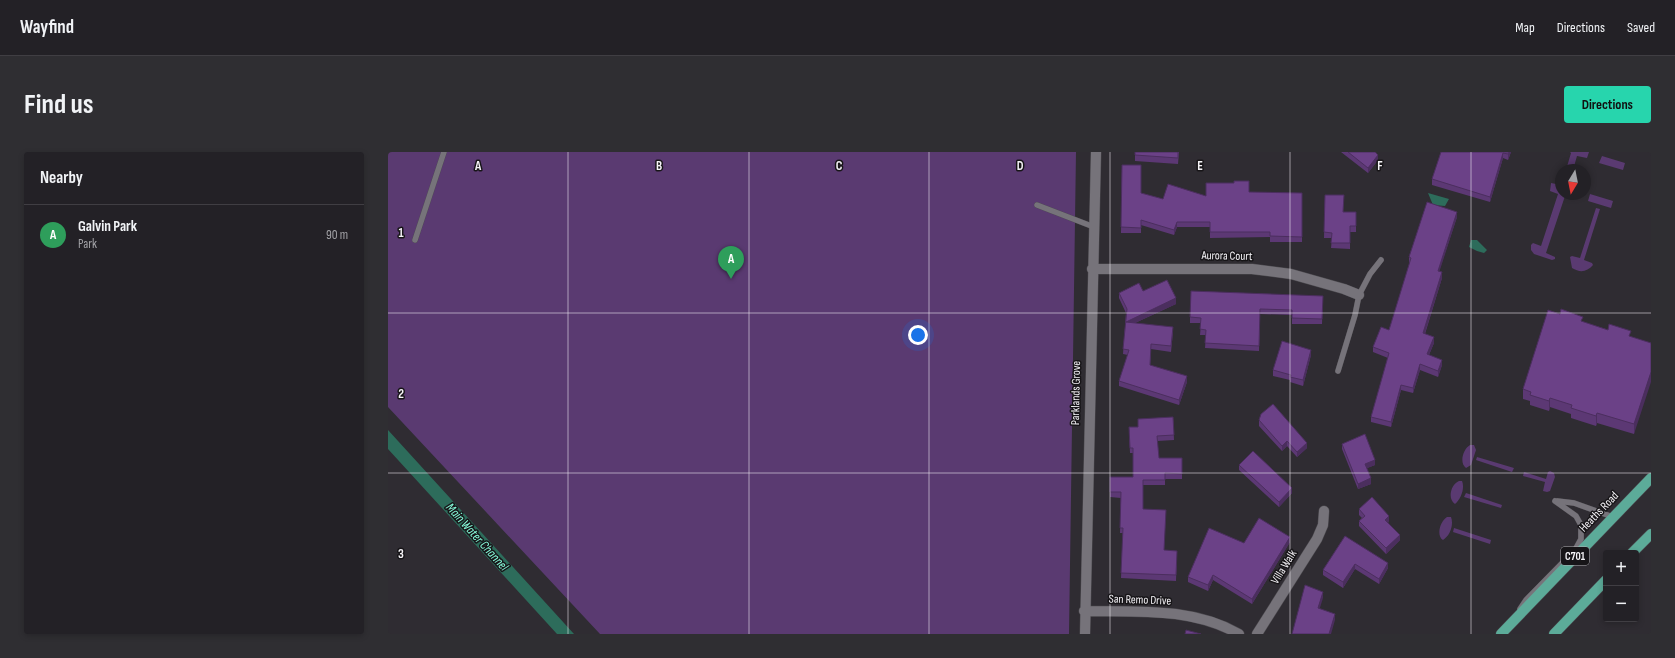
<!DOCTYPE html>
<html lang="en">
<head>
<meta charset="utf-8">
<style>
  body { margin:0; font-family:"Sofia Sans Condensed",sans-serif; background:#2f2e32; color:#f1f3f6 }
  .controls { position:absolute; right:12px; bottom:12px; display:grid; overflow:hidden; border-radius:4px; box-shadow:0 2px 6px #0003 }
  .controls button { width:36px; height:36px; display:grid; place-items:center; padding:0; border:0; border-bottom:1px solid #403e43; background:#232126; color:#f1f3f6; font:20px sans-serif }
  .compass { position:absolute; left:1167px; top:12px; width:36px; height:36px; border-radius:50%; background:#232126; box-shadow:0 2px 6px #0003; rotate:190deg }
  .you { position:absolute; left:530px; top:183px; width:14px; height:14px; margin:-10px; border:3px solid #fff; border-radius:50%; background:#1a73e8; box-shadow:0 0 0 6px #1a73e833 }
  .badge { display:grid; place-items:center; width:26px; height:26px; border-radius:50%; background:#27d5ad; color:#fff; font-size:13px; font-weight:700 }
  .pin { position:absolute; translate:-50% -33px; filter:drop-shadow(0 1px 2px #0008) }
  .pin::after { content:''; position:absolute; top:21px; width:14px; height:12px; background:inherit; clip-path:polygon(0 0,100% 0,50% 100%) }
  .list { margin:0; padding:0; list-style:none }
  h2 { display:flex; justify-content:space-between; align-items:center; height:52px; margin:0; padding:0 16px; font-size:17px }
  h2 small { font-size:13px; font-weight:400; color:#a3a3a7 }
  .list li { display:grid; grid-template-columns:26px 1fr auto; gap:12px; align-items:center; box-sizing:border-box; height:60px; padding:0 16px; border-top:1px solid #403e43 }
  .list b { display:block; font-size:15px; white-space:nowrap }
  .list p { margin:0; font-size:13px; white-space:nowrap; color:#a3a3a7 }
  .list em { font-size:13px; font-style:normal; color:#a3a3a7 }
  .map { position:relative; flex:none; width:1263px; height:482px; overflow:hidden; border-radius:4px }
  header { display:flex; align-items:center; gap:24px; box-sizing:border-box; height:56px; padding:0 20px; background:#232126; border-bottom:1px solid #403e43 }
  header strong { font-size:19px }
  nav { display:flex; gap:22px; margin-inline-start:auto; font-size:14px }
  .intro { display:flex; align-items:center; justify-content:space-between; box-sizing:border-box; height:96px; padding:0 24px }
  h1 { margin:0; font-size:28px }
  .button { padding:10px 18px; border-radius:4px; background:#27d5ad; color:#111; font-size:14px; font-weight:700 }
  main { display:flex; gap:24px; padding:0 24px }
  aside { flex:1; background:#232126; border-radius:4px; box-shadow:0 2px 6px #0003 }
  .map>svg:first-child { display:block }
  .green { fill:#5a3a71 }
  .water { fill:#2d6c5b }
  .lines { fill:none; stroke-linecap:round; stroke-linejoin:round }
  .lane-casing { stroke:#4c4a4f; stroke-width:6 }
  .street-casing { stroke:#4c4a4f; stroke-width:11 }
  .primary-casing { stroke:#4c4a4f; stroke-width:11 }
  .lane { stroke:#76737a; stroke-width:5.5 }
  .street { stroke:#76737a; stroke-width:10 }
  .primary { stroke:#5cab99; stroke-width:10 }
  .wall { fill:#5c3874 }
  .shaded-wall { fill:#4b2e5e }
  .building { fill:#6b4187; stroke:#4b2e5e }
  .grid { fill:none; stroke:#f5f3f7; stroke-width:1; stroke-opacity:0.55 }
  .labels { text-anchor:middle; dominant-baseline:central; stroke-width:3; stroke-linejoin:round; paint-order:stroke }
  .shield { fill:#171518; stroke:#b2b0b4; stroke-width:1 }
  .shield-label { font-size:11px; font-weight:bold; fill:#f5f3f7 }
  .street-label { font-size:12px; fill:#f5f3f7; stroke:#171518 }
  .water-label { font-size:13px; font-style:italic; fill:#86fcda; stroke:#171518 }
  .grid-label { font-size:13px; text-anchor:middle; font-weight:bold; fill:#f5f3f7; stroke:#171518; stroke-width:3; stroke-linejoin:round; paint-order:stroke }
</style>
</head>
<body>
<header>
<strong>Wayfind</strong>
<nav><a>Map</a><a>Directions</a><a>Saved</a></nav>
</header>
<div class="intro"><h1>Find us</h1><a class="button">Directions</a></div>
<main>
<aside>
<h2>Nearby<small></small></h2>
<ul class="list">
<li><span class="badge" style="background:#2e9e5b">A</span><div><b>Galvin Park</b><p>Park</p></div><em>90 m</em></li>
</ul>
</aside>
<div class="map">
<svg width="1263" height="482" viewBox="0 0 1263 482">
  <rect width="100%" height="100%" fill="#2f2c32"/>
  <path class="green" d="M0 0H688L681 482H212L0 255Z
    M1182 0H1201L1199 6 1189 4 1185 18H1178L1183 1Z
    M1214 4 1237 11 1235 18 1211 11Z
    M1163 31 1173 33V42H1188L1186 47 1177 44 1158 101 1167 105V107L1164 108 1146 102 1143 98V93L1145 91 1153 94 1170 42 1162 39Z
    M1202 42 1225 49 1223 56 1200 49Z
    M1208 56 1212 57 1196 108 1204 111 1205 113C1199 120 1192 121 1184 116L1182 105 1184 104 1192 106Z
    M1082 293H1086L1088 298 1083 313 1078 316C1071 311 1075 297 1082 293Z
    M1089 305 1126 316 1124 320 1088 308Z
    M1162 319 1166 321 1167 325 1162 339 1159 340 1155 339 1157 330 1135 324 1136 320 1158 327 1160 320Z
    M1071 329H1074C1077 336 1073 347 1067 352 1059 347 1063 332 1071 329Z
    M1078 341 1114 353 1113 356 1076 345Z
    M1059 365H1063C1066 373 1062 384 1055 388 1048 384 1052 369 1059 365Z
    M1066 376 1103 388 1102 392 1065 380Z"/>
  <path class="water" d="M1040 41 1061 47 1057 54 1045 53Z
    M1083 88H1089L1099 98 1096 101 1089 99 1081 95Z
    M0 278 186 482H169L0 297Z"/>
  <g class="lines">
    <defs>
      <path id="lane" d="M649 53 706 75
        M27 88 56 0
        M950 219 967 163 971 143 982 122 993 108
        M1169 349 1186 351 1225 365
        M1132 457 1138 448 1187 398 1193 387V373L1188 364 1167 349"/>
      <path id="street" d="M704 117H864L903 122 956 137 971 143
        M696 459C749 460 803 455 851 482
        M697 482 708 0
        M869 482 929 387 935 373 936 359"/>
      <path id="primary" d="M1244 401 1263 382
        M1113 482 1263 326
        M1166 482 1218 428"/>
    </defs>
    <use href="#lane" class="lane-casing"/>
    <use href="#street" class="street-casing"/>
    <use href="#primary" class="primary-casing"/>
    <use href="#lane" class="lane"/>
    <use href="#street" class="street"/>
    <use href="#primary" class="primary"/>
  </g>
  <path class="wall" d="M747 0H791L790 12 747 9Z
    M953 0H988L990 8 980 21Z
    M1053 0H1123L1120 8 1115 6 1102 50 1044 33V27Z
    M734 13 753 41 775 47 818 44 861 40 914 41V90H882V85L822 86V75H789L786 83 753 73V81H733Z
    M937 43 956 60H968V80H962V97L943 96 944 86H936Z
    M1069 65 1051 119 1054 126 1037 182 1046 191 1041 203 1054 213 1050 225 1032 218 1025 241 1013 238 1003 275 983 270V265L1000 206 985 200V195L1001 178 1022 111 1021 110V105Z
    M755 139 788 152 747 171 785 180 783 200 763 197 762 213 799 230 791 253 731 234V229L740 203 735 202 738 161 731 146V141Z
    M935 144 934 172H904V163L872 162 871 199 817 196 818 183H812L813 171H802V165Z
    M1195 170 1263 191 1246 282 1209 271 1208 274 1183 266V262L1162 255 1161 259 1142 253V249L1135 247V237Z
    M923 203 915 234 902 230V228L885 224V218Z
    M785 265 786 288 769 289 771 306H794V327H777V333H755V357L776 398 789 399 788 429 733 426 735 381H732L733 346 722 345V325H745V301H742L741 280 750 275Z
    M871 268 919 296 909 305 899 294 894 299 871 274Z
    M954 292 987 313 979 316 983 332 970 337 954 297Z
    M851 313 904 341 891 355 851 318Z
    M971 357 1001 369 1000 370 1012 388 998 402 971 374V369L974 366 971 363Z
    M957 384 1000 416 991 432 967 417 955 436 935 423V418Z
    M902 390 864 452 825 428 820 439 800 430V425L856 391Z"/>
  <path class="shaded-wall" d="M1121 0H1123L1120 8V2Z
    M1115 1V6L1102 50V45Z
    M990 3V8L980 21V16Z
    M1069 60V65L1050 124V119Z
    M789 70V75L786 83V78Z
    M1054 120V126L1035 187V181Z
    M788 146V152L738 175V170Z
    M1046 185V191L1039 207V202Z
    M923 198V203L915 234V228Z
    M1054 208V213L1050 225V219Z
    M1032 212V218L1025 241V236Z
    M1263 220V230L1246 282V272Z
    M799 224V230L791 253V248Z
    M1013 233V238L1003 275V270Z
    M1162 246V255L1161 259V249Z
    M1209 261V271L1208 274V264Z
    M899 289V294L894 299V294Z
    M919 291V296L909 305V300Z
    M987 308V313L977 317V312Z
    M983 326V332L970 337V332Z
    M904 336V341L891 355V350Z
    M1001 364V369L997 373V368Z
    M1012 383V388L998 402V396Z
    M902 385V390L864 452V447Z
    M1000 411V416L991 432V427Z
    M967 412V417L955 436V430Z
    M825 423V428L820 439V433Z
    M935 440V446L930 462V456Z
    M947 462V468L943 482H941Z"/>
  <path class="building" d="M747 0H790V6L747 3Z
    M960 0H987L990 3 980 16Z
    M1053 0H1121L1120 2 1115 1 1102 45 1044 27Z
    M734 13H753V41L775 47 780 32 818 44V31H846V29H861V40L914 41V85L882 84V80H822V70H789L786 78 753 68V76L733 75Z
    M937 43H956L955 60H968V74H962V91H943L944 81 936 80Z
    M1039 50 1069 60 1050 119 1054 120 1035 181 1046 185 1039 202 1054 208 1050 219 1032 212 1025 236 1013 233 1003 270 983 265 1001 201 985 195 993 175 1001 178 1023 106 1021 105Z
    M779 128 788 146 738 170 785 175 783 194 763 192 762 213 799 224 791 248 731 229 741 198 735 197 739 157 731 141 751 131 755 139Z
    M803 139 935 144 934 167 904 166V158L872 157 871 194 817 191 818 178 812 177 813 166 802 165Z
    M1173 157 1195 165 1193 169 1220 178 1221 172 1243 179 1241 184 1263 191V220L1246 272 1209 261 1208 264 1183 256 1184 253 1162 246 1161 249 1142 243 1143 240 1135 237 1160 158 1172 162Z
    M894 189 923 198 915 228 902 225 903 223 885 218Z
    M885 252 919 291 909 300 899 289 894 294 871 268 873 262Z
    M785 265 786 283 769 284 771 306H794V322L777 321V328H755V357L778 358 776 398 789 399 788 423 733 421 735 376H732L733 340H722V325H745V296H742L741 275H750V267Z
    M977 282 987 308 977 312 983 326 970 332 954 292Z
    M865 299 904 336 891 350 851 313Z
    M984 345 1001 364 997 368 1012 383 998 396 971 369 977 364 971 357Z
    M871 366 902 385 864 447 825 423 820 433 800 425 821 376 856 391Z
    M957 384 1000 411 991 427 967 412 955 430 935 418Z
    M917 433 935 440 930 456 947 462 941 482H904Z
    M798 478 813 482H797Z"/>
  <path class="grid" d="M180 0V482M361 0V482M541 0V482M722 0V482M902 0V482M1083 0V482M0 161H1263M0 321H1263"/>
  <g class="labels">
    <rect class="shield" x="1173" y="395" width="28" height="18" rx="3"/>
    <g class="shield-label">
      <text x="1187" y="404">C701</text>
    </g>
    <g class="street-label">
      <text transform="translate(839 104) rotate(1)">Aurora Court</text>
      <text transform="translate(688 241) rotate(-89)">Parklands Grove</text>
      <text transform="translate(1211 360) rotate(-46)">Heaths Road</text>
      <text transform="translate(896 415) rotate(-58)">Villa Walk</text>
      <text transform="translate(752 448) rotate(2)">San Remo Drive</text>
    </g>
    <g class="water-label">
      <text transform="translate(89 385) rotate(48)">Main Water Channel</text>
    </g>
  </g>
  <g class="grid-label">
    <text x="90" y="18">A</text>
    <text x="271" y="18">B</text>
    <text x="451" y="18">C</text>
    <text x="632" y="18">D</text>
    <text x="812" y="18">E</text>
    <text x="992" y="18">F</text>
    <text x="13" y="85">1</text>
    <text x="13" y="246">2</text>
    <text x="13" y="406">3</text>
  </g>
</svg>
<div class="controls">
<button>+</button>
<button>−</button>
</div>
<svg class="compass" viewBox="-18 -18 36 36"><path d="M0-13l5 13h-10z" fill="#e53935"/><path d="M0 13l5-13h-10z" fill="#a3a3a7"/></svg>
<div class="you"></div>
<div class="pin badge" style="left:343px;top:127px;background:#2e9e5b">A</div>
</div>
</main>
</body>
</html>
